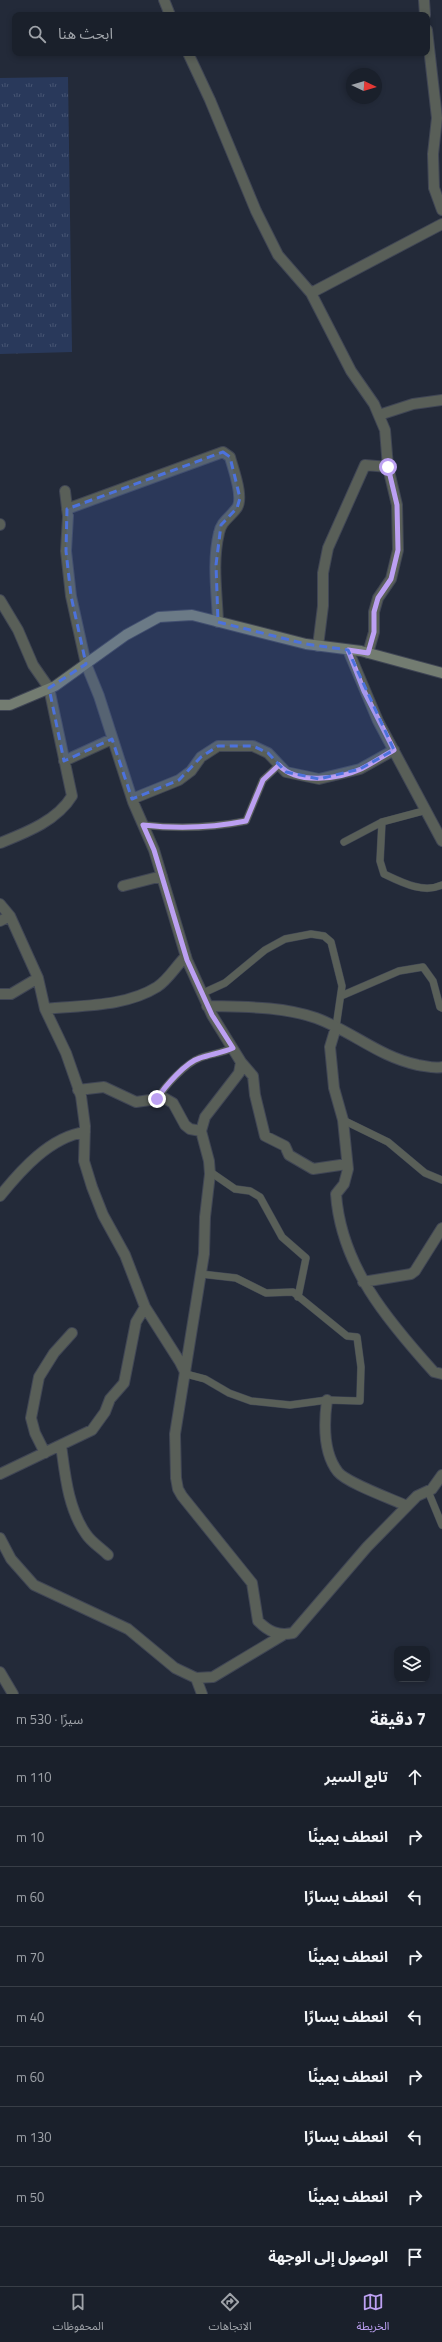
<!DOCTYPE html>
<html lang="ar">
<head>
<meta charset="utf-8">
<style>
  body { margin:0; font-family:"Titillium Web","Noto Sans Arabic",sans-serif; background:#232833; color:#f1f3f6; direction:rtl }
  .controls { position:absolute; right:12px; bottom:12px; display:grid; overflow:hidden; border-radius:8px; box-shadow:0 2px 6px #0003 }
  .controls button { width:36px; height:36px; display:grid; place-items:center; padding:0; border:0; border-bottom:1px solid #383e47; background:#1a202b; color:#f1f3f6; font:20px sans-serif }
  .compass { position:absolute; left:346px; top:68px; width:36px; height:36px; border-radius:50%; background:#1a202b; box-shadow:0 2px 6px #0003; rotate:94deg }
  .stop { position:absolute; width:12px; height:12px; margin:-9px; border:3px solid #bca0f2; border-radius:50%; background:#fff }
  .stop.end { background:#bca0f2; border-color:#fff; box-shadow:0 1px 4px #0008 }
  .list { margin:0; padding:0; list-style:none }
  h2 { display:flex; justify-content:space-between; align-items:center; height:52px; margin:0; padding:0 16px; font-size:17px }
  h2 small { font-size:13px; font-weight:400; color:#9fa3a9 }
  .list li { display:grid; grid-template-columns:26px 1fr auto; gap:12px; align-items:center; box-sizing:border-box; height:60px; padding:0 16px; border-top:1px solid #383e47 }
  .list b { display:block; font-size:15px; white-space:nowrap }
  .list em { font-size:13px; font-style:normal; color:#9fa3a9 }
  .icon { flex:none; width:22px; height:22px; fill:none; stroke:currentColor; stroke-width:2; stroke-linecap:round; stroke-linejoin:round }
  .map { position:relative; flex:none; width:442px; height:1694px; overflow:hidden; direction:ltr }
  .search { position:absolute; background:#1a202b; box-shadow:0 2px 6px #0003; left:12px; right:12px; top:12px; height:44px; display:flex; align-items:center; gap:10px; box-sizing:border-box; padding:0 14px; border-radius:8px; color:#9fa3a9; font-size:15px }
  .sheet { height:592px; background:#1a202b }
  nav { display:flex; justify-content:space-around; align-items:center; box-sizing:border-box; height:56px; border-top:1px solid #383e47; background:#1a202b; font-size:11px; color:#9fa3a9 }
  nav a { display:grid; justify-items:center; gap:2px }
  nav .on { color:#bca0f2 }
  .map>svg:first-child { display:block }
  .park { fill:url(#park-tufts) }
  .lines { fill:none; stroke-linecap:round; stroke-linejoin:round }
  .lane-casing { stroke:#404655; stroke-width:8 }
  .street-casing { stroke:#404655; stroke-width:12 }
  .secondary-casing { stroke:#404655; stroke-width:12 }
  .lane { stroke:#595f58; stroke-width:7 }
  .street { stroke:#595f58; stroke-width:10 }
  .secondary { stroke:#737c71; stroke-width:10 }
  .route { stroke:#bca0f2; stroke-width:5 }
  .marked { fill:#4c72dc; fill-opacity:0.2; stroke:#4c72dc; stroke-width:3; stroke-dasharray:8 5; stroke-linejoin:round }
</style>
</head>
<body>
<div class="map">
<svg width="442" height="1694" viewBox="0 0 442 1694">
  <defs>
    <pattern id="park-tufts" width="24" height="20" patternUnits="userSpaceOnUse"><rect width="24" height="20" fill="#29395b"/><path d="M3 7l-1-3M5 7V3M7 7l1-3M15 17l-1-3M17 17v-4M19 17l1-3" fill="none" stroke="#475573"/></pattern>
  </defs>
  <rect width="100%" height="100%" fill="#232a39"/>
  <path class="park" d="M68 77 72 352 0 354V78Z"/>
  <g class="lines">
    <defs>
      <path id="lane" d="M382 822 380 861 384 874C401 882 423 894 442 885
        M143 825C179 829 211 828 246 821L263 780 279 765
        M344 842 382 822 427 810
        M201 994 225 983 265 950 285 939 311 934 324 936 331 942 342 986 336 1027
        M341 996 399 971 423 967 433 981 440 1007 442 1008
        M157 1099C165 1086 186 1063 200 1058 211 1054 222 1053 233 1048
        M343 1120 388 1142 425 1173 442 1180
        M209 1171 235 1189 250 1191 260 1197 282 1237 306 1258 298 1297
        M186 1374 205 1379 229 1393 251 1401 290 1405 327 1400 360 1401 361 1367 357 1337 347 1336 293 1292 266 1293 236 1278 201 1274
        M428 1491 442 1525"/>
      <path id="street" d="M164 0 170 15
        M424 0 425 15
        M427 30 437 118 433 154 434 188 442 210
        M188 53 210 100 256 211 278 255 311 293 351 371 374 404 385 430 388 467 397 505 398 550 391 579 378 598 374 612V632L368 653
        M311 293 442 224
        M379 415 413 404 442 400
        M65 491 68 516 66 551 71 596 86 664 99 696 133 802 154 850 187 960 212 1015 241 1062 239 1073 205 1117 201 1131 209 1161 210 1174 205 1217 204 1254 175 1434 176 1478 178 1489 182 1496 252 1583 258 1621C269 1632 278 1636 293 1633L367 1547 417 1496 432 1489 442 1475
        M67 509 223 452 230 457C233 469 245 499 236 509 229 518 221 522 219 533 212 562 217 593 218 622
        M0 525V524
        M0 600 18 630 33 665 49 688 72 796C57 821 25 833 0 843
        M318 646 323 606V573L328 548 365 465 388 467
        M348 650 378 721 442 841
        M64 761 112 739
        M132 799 179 780 191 771 201 757 218 746H253L268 753 286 772 319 779 360 769 394 750
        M123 886 162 876
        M0 904 10 916 38 978 45 1009 66 1053 81 1096 85 1126 84 1161 92 1187 103 1215 125 1255 145 1307 180 1362 186 1374
        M0 921 10 916
        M0 994H11L38 978
        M207 1006C244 1007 281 1006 316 1018 352 1031 379 1057 418 1065 426 1066 434 1069 442 1067
        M45 1009C82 1005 125 1007 157 987 168 980 176 966 186 956
        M336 1027 330 1047 334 1088 343 1120 348 1169 344 1184 336 1194C341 1266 388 1321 434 1372L442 1374
        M241 1062 253 1076 255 1095 265 1136 285 1146 289 1155 313 1169 347 1164
        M78 1090 104 1087 136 1102 164 1098 173 1103 185 1125 190 1129 201 1131
        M0 1196C21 1170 50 1137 85 1132
        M363 1282 411 1274 415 1271 442 1228
        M327 1400C324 1422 323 1453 338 1472 347 1483 392 1499 407 1506
        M61 1445C65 1474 68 1509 86 1534 91 1542 101 1548 108 1555
        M45 1453 35 1433 31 1418 39 1377 54 1353 72 1333
        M0 1474 92 1430 105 1412 110 1399 124 1383 136 1322 145 1307
        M0 1538 11 1559 34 1585 128 1629 175 1668 196 1678 213 1677 283 1635
        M0 1672 13 1694
        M196 1678 202 1694"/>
      <path id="secondary" d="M0 705H10L55 686 126 635 159 617 192 615 306 644 361 651 442 673"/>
    </defs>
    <use href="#lane" class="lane-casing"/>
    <use href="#street" class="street-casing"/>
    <use href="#secondary" class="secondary-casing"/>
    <use href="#lane" class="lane"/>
    <use href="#street" class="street"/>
    <use href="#secondary" class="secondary"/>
  </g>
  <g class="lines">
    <path class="route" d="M157 1099C165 1086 186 1062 200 1058 211 1054 222 1053 233 1048L212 1015 187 960 154 850 143 825C179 829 211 828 246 821L263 780 279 765C297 785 339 779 361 769 373 763 383 756 394 750L364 691 348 650 368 653 374 632V612L378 598 391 579 398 550 397 505 388 467"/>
  </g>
  <path class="marked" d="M223 452 230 457 240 498 237 508 221 525 216 565 218 622 306 644 348 650 394 750 360 769 319 779 286 772 268 753 253 746H218L201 757 179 780 132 799 112 739 64 761 49 688 86 664 71 596 66 551 67 509Z"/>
</svg>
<div class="controls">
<button><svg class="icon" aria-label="layers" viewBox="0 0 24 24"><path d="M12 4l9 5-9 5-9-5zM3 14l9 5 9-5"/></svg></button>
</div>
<svg class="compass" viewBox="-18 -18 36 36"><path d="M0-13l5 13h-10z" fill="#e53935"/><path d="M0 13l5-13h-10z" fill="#9fa3a9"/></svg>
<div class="stop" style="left:388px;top:467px"></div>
<div class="stop end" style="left:157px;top:1099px"></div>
<div class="search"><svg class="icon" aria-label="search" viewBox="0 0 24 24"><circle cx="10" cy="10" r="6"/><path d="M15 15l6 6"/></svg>ابحث هنا</div>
</div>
<section class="sheet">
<h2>7 دقيقة<small>سيرًا · 530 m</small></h2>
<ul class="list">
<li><svg class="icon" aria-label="ahead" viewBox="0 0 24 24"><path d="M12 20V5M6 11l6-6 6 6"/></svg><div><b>تابع السير</b></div><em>110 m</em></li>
<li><svg class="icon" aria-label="right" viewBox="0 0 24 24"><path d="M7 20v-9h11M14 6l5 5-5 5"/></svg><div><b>انعطف يمينًا</b></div><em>10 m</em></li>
<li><svg class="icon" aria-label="left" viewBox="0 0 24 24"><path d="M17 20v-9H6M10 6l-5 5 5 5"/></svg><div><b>انعطف يسارًا</b></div><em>60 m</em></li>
<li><svg class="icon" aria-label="right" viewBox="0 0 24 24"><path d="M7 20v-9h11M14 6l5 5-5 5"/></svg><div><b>انعطف يمينًا</b></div><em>70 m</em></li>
<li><svg class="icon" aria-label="left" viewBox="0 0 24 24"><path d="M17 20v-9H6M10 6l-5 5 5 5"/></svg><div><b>انعطف يسارًا</b></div><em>40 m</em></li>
<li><svg class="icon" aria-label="right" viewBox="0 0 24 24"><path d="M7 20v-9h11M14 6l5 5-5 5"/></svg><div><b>انعطف يمينًا</b></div><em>60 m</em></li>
<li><svg class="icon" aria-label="left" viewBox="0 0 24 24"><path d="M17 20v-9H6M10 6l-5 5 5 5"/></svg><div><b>انعطف يسارًا</b></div><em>130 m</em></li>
<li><svg class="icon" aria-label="right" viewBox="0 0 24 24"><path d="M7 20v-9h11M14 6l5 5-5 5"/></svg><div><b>انعطف يمينًا</b></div><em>50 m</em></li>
<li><svg class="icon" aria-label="arrive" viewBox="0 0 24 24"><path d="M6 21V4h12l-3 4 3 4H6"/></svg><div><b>الوصول إلى الوجهة</b></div></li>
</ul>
</section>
<nav>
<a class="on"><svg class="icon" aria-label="map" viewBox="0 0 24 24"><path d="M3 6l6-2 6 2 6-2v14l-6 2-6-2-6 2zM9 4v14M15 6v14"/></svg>الخريطة</a>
<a><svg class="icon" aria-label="directions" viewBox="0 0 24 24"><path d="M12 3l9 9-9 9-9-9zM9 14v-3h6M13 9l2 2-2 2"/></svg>الاتجاهات</a>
<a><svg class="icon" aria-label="saved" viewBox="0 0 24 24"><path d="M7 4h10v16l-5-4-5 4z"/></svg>المحفوظات</a>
</nav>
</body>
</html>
